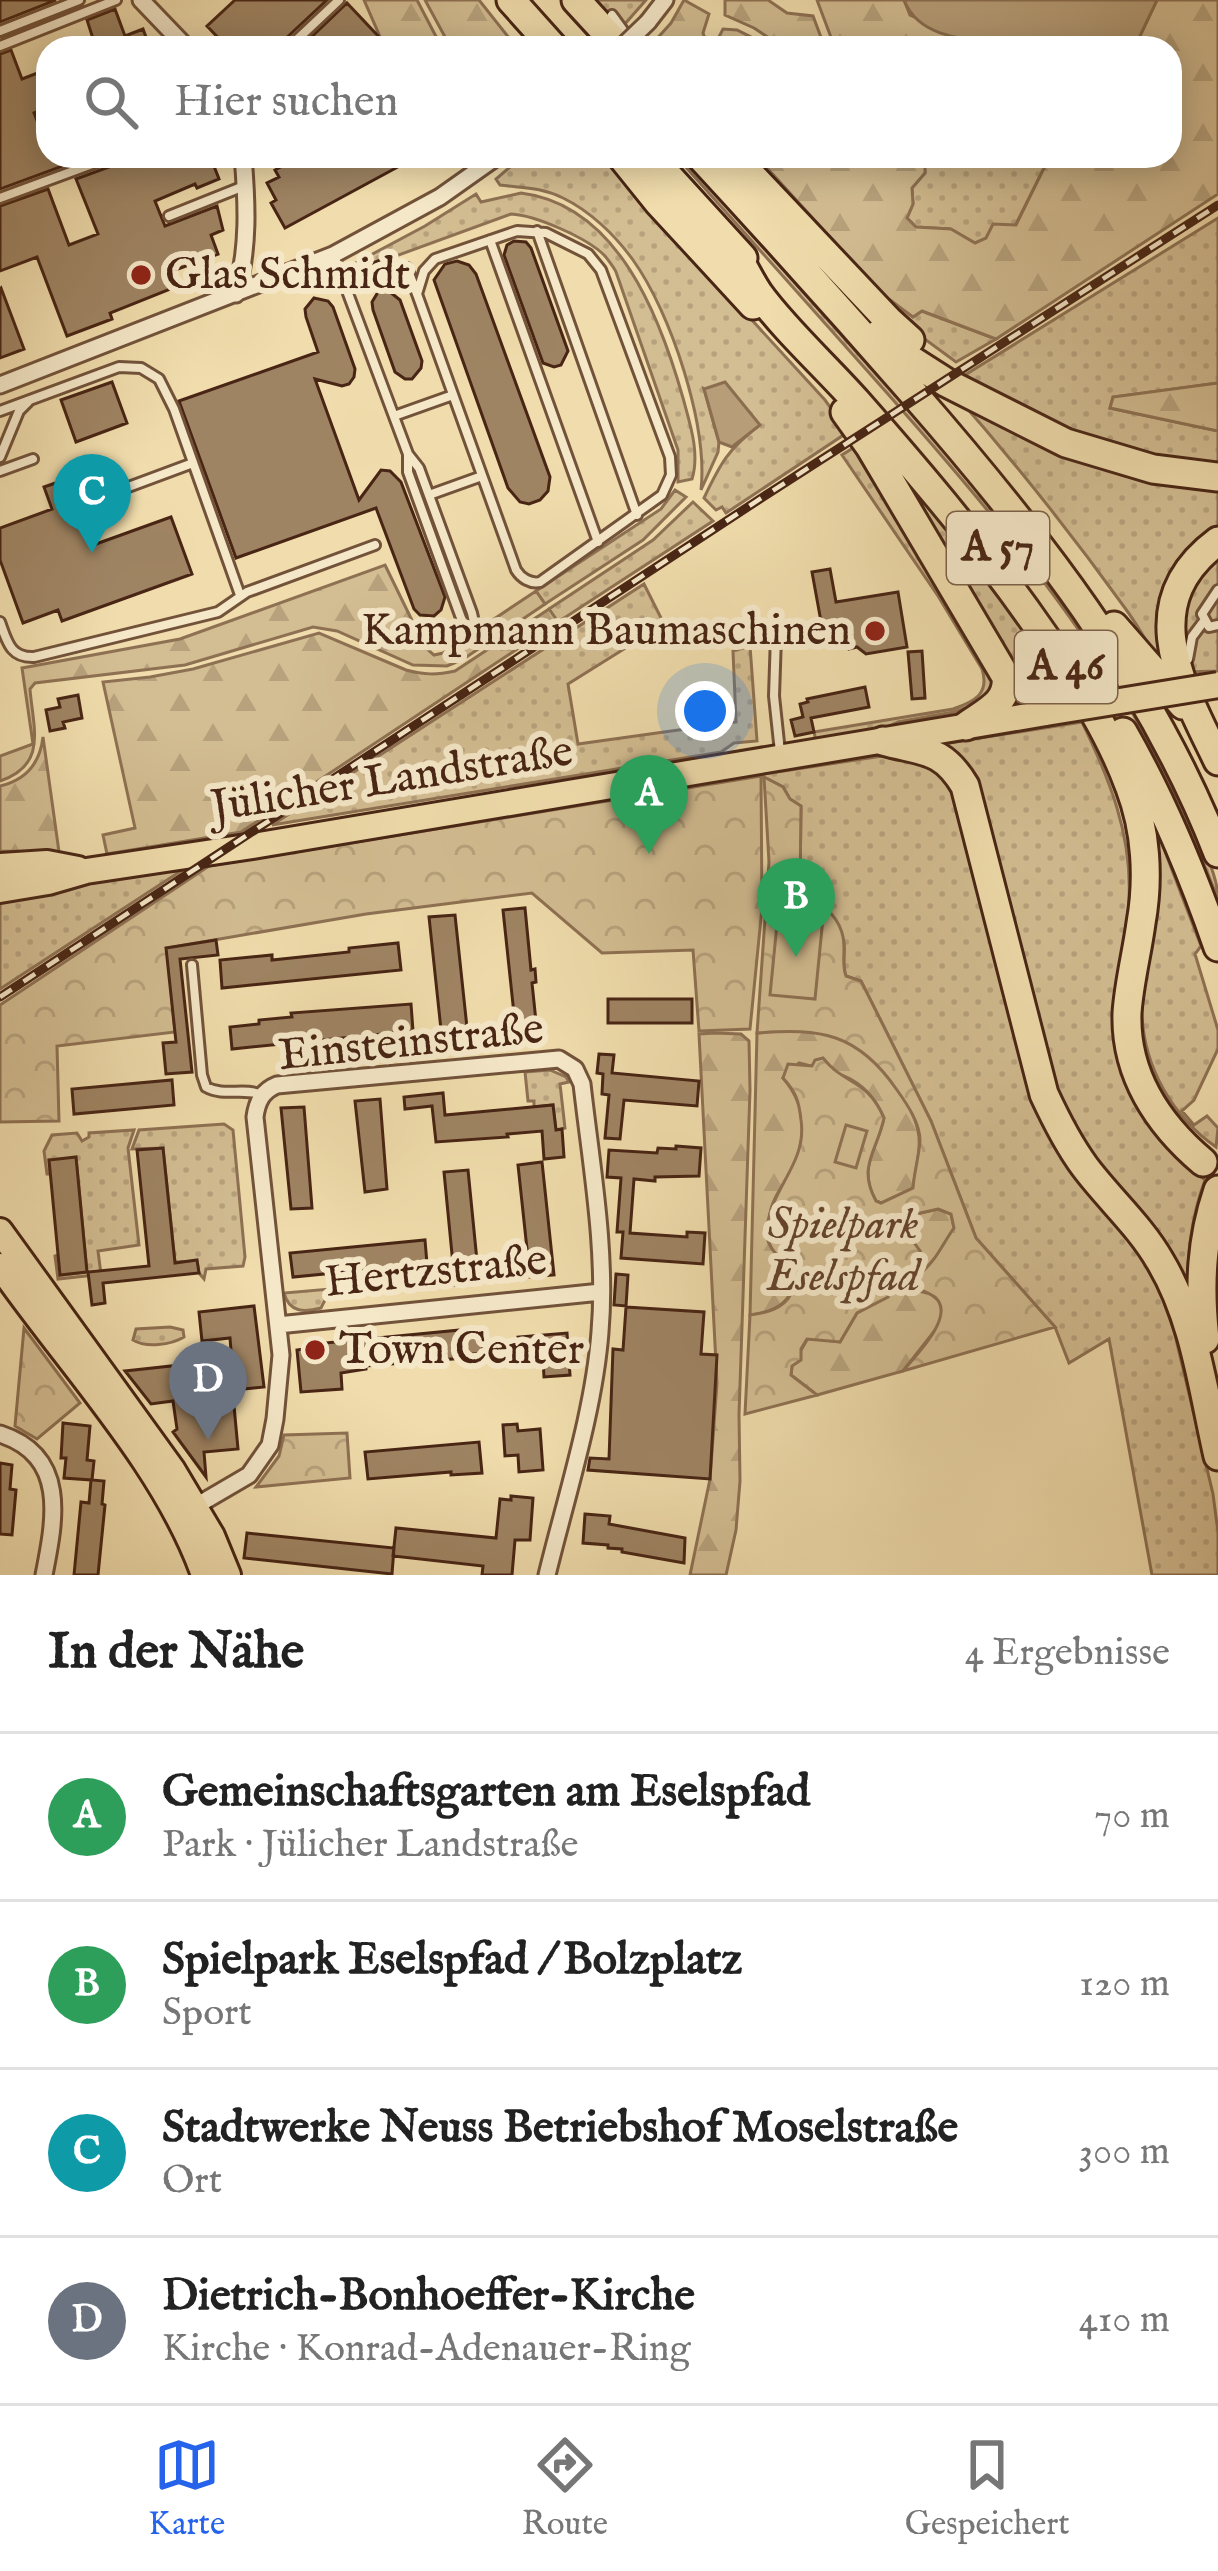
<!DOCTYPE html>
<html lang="de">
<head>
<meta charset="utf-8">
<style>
  body { margin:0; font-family:"IM FELL English",serif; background:#f2f2f2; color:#222 }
  .you { position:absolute; left:705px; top:711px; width:42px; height:42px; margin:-30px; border:9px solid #fff; border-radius:50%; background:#1a73e8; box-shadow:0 0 0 18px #1a73e833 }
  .badge { display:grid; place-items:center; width:78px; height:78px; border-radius:50%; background:#2563eb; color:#fff; font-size:39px; font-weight:700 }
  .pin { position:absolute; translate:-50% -99px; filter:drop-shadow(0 3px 6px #0008) }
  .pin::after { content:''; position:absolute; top:63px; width:42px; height:36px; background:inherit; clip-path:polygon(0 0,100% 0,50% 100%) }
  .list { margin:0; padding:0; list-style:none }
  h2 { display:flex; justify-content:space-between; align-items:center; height:156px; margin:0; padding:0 48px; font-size:51px }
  h2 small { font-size:39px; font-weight:400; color:#767676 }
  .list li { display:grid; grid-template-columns:78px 1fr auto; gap:36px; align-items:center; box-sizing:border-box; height:168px; padding:0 48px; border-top:3px solid #e0e0e0 }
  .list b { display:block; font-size:45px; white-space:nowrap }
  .list p { margin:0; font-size:39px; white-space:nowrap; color:#767676 }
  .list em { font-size:39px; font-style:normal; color:#767676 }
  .icon { flex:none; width:66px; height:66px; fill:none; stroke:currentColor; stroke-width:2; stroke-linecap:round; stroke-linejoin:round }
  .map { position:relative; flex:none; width:1218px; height:1575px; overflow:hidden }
  .search { position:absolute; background:#fff; box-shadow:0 6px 30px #0003; left:36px; right:36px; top:36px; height:132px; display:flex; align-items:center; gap:30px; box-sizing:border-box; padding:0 42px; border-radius:36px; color:#767676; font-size:45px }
  .sheet { height:828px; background:#fff }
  nav { display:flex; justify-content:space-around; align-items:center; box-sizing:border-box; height:168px; border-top:3px solid #e0e0e0; background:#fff; font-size:33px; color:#767676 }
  nav a { display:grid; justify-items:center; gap:6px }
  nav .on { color:#2563eb }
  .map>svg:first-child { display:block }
  .grass { fill:url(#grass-dots); stroke:#8e7153; stroke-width:3 }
  .forest { fill:url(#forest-firs); stroke:#8e7153; stroke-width:3 }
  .park { fill:url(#park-crowns); stroke:#8e7153; stroke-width:3; fill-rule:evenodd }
  .pitch { fill:#d3bd92; stroke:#8e7153; stroke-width:3 }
  .water { fill:#b79e78; stroke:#8b6e50; stroke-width:3 }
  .building { fill:#9f8463; stroke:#482514; stroke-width:3 }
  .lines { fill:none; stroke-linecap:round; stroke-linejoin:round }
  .lane-casing { stroke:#72533a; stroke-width:14 }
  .street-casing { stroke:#72533a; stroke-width:21 }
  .primary-casing { stroke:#482514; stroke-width:30 }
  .highway-casing { stroke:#482514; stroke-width:33 }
  .lane { stroke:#f5e8c9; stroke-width:8 }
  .street { stroke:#f5e8c9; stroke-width:15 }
  .primary { stroke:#f0dcac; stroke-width:24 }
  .highway { stroke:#f0dcac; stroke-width:27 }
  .rail-casing { stroke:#482514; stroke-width:9 }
  .rail { stroke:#f5e8c9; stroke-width:4.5; stroke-dasharray:14; stroke-linecap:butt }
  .street-bridge-casing { stroke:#72533a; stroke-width:21; stroke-linecap:butt }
  .primary-bridge-casing { stroke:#482514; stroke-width:30; stroke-linecap:butt }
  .street-bridge { stroke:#f5e8c9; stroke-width:15 }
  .primary-bridge { stroke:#f0dcac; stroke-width:24 }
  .poi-dot { fill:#8f2418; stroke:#f5e8c9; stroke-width:4.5 }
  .labels { text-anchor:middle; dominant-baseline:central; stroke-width:12; stroke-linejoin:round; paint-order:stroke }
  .shield { fill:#f5e8c9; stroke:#7c604a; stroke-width:3 }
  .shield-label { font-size:42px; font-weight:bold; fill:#482514 }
  .poi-label { font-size:45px; fill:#482514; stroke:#f5e8c9; text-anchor:start }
  .street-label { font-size:45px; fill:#482514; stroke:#f5e8c9 }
  .park-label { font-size:45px; font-style:italic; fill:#64432d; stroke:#f5e8c9 }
</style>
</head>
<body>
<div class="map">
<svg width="1218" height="1575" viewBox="0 0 1218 1575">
  <defs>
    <pattern id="grass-dots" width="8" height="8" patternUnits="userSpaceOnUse" patternTransform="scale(3)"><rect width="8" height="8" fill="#d3bd92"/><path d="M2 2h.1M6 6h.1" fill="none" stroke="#b7a27d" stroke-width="1.8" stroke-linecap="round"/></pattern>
    <pattern id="forest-firs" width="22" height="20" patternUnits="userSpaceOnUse" patternTransform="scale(3)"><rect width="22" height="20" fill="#d3bd92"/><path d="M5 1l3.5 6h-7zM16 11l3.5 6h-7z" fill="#b7a27d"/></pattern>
    <pattern id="park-crowns" width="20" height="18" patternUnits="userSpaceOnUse" patternTransform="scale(3)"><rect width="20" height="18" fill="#d3bd92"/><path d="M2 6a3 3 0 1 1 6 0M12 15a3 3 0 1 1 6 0" fill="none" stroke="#b7a27d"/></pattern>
  </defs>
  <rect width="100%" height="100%" fill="#f0dcac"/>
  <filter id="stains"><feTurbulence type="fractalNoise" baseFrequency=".00167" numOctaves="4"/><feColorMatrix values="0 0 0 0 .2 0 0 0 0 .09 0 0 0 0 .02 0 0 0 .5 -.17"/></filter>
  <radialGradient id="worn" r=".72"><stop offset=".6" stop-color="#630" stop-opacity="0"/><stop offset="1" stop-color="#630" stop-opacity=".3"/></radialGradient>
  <path class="grass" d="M584 0H646L616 34Z
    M523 156H607L653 212 825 400 848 432 726 513 722 507 716 510 704 498C721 462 728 450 759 425L704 389 719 442 718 452 701 490C708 425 671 313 633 260 615 235 590 211 563 198 541 187 523 188 500 185L496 179Z
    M676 156H682C747 229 812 302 877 375 998 511 1107 638 1183 806 1195 832 1218 871 1218 899 1190 829 1160 757 1120 692 1048 578 961 476 871 375 806 302 741 229 676 156Z
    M905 156H1050L1015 226 975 243 950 229 916 227 907 218 913 204 912 188 925 173 924 162Z
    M521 193C618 205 660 317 683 398 690 424 700 453 692 479L678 482V450L616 272C615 269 606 257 604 255 587 238 535 215 511 214L352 272 350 266 425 226 476 194 481 202Z
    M1218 218V383L1113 397 1110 408 1218 431V464C1187 461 1155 458 1126 449 1069 432 1017 404 965 375Z
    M882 294 913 317 922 311 996 339 956 362 911 329Z
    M952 391 1218 486V536L1187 563 1172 676C1153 655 1142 631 1125 608 1071 533 1013 460 952 391Z
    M874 445C944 525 1013 604 1068 695L1048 699 1029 695Z
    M856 446 994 679 988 694 977 704 954 712 898 722 879 731 816 741 814 732 953 709C974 702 990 694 982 669L938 596 842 455Z
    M675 490 686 497 643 540 545 604 536 591 661 509Z
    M693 502 713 521 558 622 549 609 653 540Z
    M1218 551V671L1185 672 1183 599Z
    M644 584 664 624 568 684 578 744 736 722 733 651 750 646 757 741 734 743 721 752 272 825Z
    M1082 722C1109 778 1132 834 1129 898 1128 925 1121 953 1117 980 1106 1068 1136 1127 1205 1180 1190 1220 1187 1260 1187 1302L1055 1104 976 791 936 745Z
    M902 753 938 765 957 796 1025 1077 1036 1110 1051 1140 1069 1168 1127 1236 1158 1285 1174 1331 1213 1494 1218 1532V1575H1152L1109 1339 1069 1363 1055 1327 976 1238 931 1121 861 981 846 976C841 963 847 951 843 938 835 914 817 903 800 886L801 806 790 799 783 787 764 777V774Z
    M1156 828 1201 946 1195 954 1218 1030V1049L1194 1100 1182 1111 1194 1125 1207 1116 1218 1128 1216 1147C1173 1117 1144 1068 1142 1014 1142 993 1145 971 1147 950 1149 909 1151 869 1153 829Z
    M187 867 0 989V899Z
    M550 1070 566 1077 569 1082 560 1084 565 1128 556 1130 553 1105 534 1107V1101H528L525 1072Z
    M224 1124 233 1130 245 1257 243 1266 206 1269 204 1279 199 1273 197 1261 175 1262 163 1148 132 1149 139 1130Z
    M134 1130 128 1148 139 1245 98 1251 102 1282 95 1275 58 1279 55 1256 58 1255 61 1275 87 1272 76 1158 49 1160 50 1174H47L44 1151 52 1135 77 1133 82 1141 89 1137V1133Z
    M341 1288 342 1297 326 1298 321 1308C304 1313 289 1312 284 1293Z
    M170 1327 183 1330 184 1337C171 1345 146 1348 133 1340L136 1329Z"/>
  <path class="forest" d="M364 0H417L442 48H385Z
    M425 0H479L517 48H451Z
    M684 0 709 14 703 33 706 41 718 39 723 29 737 30 773 48H655L652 44 671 23Z
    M725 0H768L787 13 813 16 825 48H784L754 28 725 15Z
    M817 0H904L910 15 976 43 992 41 1012 48H835Z
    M1157 0H1218V194L996 339 922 311 913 317 882 294 756 156H905L925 162V173L912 188 913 204 907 218 916 227 951 229 975 243 986 238 993 224 1016 225 1050 156H1170V48H1130L1140 36Z
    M1218 383V431L1110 408 1113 397Z
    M385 565 425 647 434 655 443 653 536 591 545 604 462 660 447 666 413 665 337 631 313 627 185 665 35 683 30 689C33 728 48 765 0 781V756L33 744 22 668 180 639Z
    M549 609 558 622 241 832 107 854 103 835 135 828 103 682 150 677 193 669 319 633 406 670C424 675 437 675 455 671Z
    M43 737 59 852 0 851V786C26 780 40 763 43 737Z
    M793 1030C809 1032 826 1031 841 1038 872 1052 912 1098 918 1131 922 1148 915 1170 913 1188L881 1203 876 1201C857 1167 877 1151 884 1118 866 1077 839 1073 799 1063L783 1078C808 1107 807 1140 790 1173 783 1186 771 1200 770 1215 769 1238 802 1272 790 1294 782 1309 765 1313 750 1315L757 1033Z
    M715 1033 741 1034 749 1041 750 1090 739 1415 740 1481 736 1530 726 1575H690L710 1479 717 1383 699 1034Z
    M938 1209 951 1214 954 1228C941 1248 939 1257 921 1273L920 1251 901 1233V1226L916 1214Z
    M901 1281 919 1291 931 1294 939 1301 943 1313 936 1329 903 1371 817 1395 791 1375 792 1366 808 1338 840 1342 857 1313 887 1297 885 1290Z"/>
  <path class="park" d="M761 776 762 908 750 1029 699 1031 693 950 602 953 532 893 366 914 167 948 175 1032 57 1046 59 1121 0 1122V1005L209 866Z
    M764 777 783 787 790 799 801 806 800 886C817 903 838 912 843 937 846 951 841 962 846 976L861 981 931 1121 976 1238 1055 1327 903 1371C916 1355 955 1317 936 1298 929 1292 910 1286 901 1281L885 1290 888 1297 857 1313 840 1342 807 1339 801 1349V1360L792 1366 791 1375 817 1395 745 1414 750 1315C766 1313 783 1309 791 1294 803 1270 769 1257 767 1236 765 1192 808 1166 801 1120 799 1101 796 1092 783 1078L788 1064 812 1066 815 1060 823 1058C845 1086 866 1077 884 1118 877 1151 857 1167 876 1201L881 1203 913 1188C914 1173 919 1156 920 1141 920 1123 907 1104 897 1090 858 1033 821 1028 757 1033L769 862ZM938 1209 951 1214 954 1228C942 1245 937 1259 922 1272L920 1251 913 1241 901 1233V1226L916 1214Z
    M24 1328 80 1403 37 1439 15 1426Z
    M347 1433 350 1478 256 1487 279 1456 284 1435Z"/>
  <path class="pitch" d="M778 914 823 918 815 999 770 995Z
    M846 1125 867 1131 856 1168 835 1162Z"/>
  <path class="water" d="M904 0H1157L1140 36 1130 48C1093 48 1054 52 1018 48 1009 47 1000 42 991 41 958 40 917 34 904 0Z
    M725 382 760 425 732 447 719 442 704 389Z"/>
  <path class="building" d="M0 0H56L0 22Z
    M235 0H327L282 42 280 48H228L207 26Z
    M347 3 380 38 369 48H300Z
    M115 9 125 36 143 29 150 48H96L87 20Z
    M11 50 22 79 48 69V108L34 113 45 141 48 140V156H90L0 189V54Z
    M122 156H210L219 179 197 188 195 184 155 201 165 226 217 206 223 230 211 235 218 254 167 273 173 288 110 313 112 319 67 336 37 257 0 271V206L48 189 69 245 98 234 76 179 117 164Z
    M301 156H418L285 228 271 203 276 200 267 183 279 177 275 170Z
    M514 241 526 242 531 248 568 351 561 365 554 367 543 363 504 255 507 245Z
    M392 256 398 271 375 280 400 300 422 361 421 368 412 379H405L395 372 373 310 372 302 378 292 367 265Z
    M457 261 469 265 476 274 550 477 548 491 540 500 529 504 520 502 508 488 434 280 445 264Z
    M1 288 24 349 0 358V289Z
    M314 298 328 301 333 307 355 369 354 377 349 384 342 386 315 379 359 500 381 470 390 471 401 482 445 597 441 610 434 616 420 615 414 609 376 508 236 558 179 401 318 352 306 317 305 309Z
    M112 382 127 423 76 442 61 400Z
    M67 479 75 501 80 499 96 544 171 517 192 574 62 621 58 610 23 623 0 560V528L52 509 44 487Z
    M830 569 836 602 898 592 907 647 866 654 857 647 849 649 847 640 839 638 828 626 822 627 812 572Z
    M922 651 925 698 912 699 908 652Z
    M865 687 869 707 811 718 814 732 795 736 791 720 803 717 800 704 808 702 807 699Z
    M78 695 82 718 63 722 65 728 50 731 46 710 60 707 58 699Z
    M525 908 531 970 535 969 536 982 532 983 537 1031 516 1033 503 910Z
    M455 915 468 1037 442 1039 429 917Z
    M216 940 218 955 180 959 192 1072 166 1074 163 1043 176 1042 166 948Z
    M398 943 401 970 222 988 220 960 272 955V960L349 952V948Z
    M608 999H692V1023H608Z
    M411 1004 413 1031 232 1049 230 1027 259 1024V1020L292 1017 291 1013Z
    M599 1054 614 1055 612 1073 699 1081 697 1106 624 1100 620 1139 605 1138 609 1095 602 1094 603 1074 597 1073Z
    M172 1080 174 1105 74 1114 72 1089Z
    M443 1093 445 1115 553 1105 556 1130 562 1129 564 1157 544 1159 542 1131 507 1134 508 1137 436 1142 432 1106 405 1109 404 1097Z
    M380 1099 387 1189 365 1192 355 1101Z
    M304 1107 312 1208 291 1209 281 1108Z
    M676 1146 701 1148 699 1176 655 1177V1181L634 1179 630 1233 687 1237V1232L705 1233 703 1264 621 1258 623 1232H617L621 1178 607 1177 609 1150 657 1153 658 1148 676 1149Z
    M163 1148 175 1263 197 1260 199 1273 103 1283 105 1303 92 1305 88 1272 149 1266 137 1150Z
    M76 1157 87 1272 60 1275 49 1160Z
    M542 1162 554 1275 530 1277 518 1165Z
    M468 1170 478 1271H481L482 1283 455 1285 444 1172Z
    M425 1240 427 1264 293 1277 290 1253Z
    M616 1274 628 1275 626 1306 614 1305Z
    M254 1306 264 1387 234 1390 230 1338 202 1341 199 1312Z
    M626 1307 704 1312 701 1354 717 1355 710 1479 588 1470 590 1458 609 1459 613 1349 623 1350Z
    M481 1328 483 1353 464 1355V1358L366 1366V1369L341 1373 342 1389 301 1392 297 1350 304 1349V1345Z
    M567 1333 570 1375 544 1377 543 1360 520 1362 518 1337Z
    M199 1363 202 1388H196L198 1410 234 1406 238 1449 204 1452 206 1477 173 1432 177 1429 173 1401 151 1404 125 1371Z
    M63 1423 90 1426 87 1460 94 1461 92 1480 104 1481 102 1504 105 1505 98 1575H74L81 1502 89 1503 91 1480 64 1478 66 1458H61Z
    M517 1424 518 1431 540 1429 543 1470 519 1472 518 1455 505 1456 503 1425Z
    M479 1442 482 1473 451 1475V1472L368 1479 365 1452Z
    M0 1463 12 1465 10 1489 16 1490 12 1535 0 1534Z
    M511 1496 533 1498 530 1540H515L512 1575H482L483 1566 393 1556 396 1528 496 1538 500 1499 511 1500Z
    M585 1514 610 1516 609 1524 685 1538 684 1563 622 1552V1549L608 1548V1545L583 1543Z
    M247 1533 394 1548 392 1574 244 1558Z"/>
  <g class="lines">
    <defs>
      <path id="lane" d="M612 15 636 48
        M0 31 79 0
        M0 46 116 0
        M288 48 339 0
        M0 198 114 156
        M169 216 244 186
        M537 231 637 515
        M490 240 598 542
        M334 256 408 454
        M407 268 417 294 516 570C521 578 530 584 540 582L662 495 671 475 670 457 601 270 588 254 546 233 517 231 435 259 424 271 417 294
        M0 411 119 367 141 368 159 379 174 409 240 595
        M394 416 453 395
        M408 454 419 468 472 613 474 622 470 625 464 624 461 618 408 472Z
        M0 457 19 411 28 402
        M0 471 33 459
        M429 495 482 476
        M88 502 193 463
        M1218 590 1202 614 1209 627 1218 625
        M0 622C7 641 10 658 34 657L218 612 247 592 375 545
        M754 636H776L774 696 780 752
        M1188 659 1192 637 1204 621
        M192 965 202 1075 206 1087C224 1097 244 1087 262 1095"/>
      <path id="street" d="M141 0 187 48
        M648 22 665 0
        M236 294C249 248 247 204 243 156
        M0 385 333 255 440 197 498 156
        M278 1325 601 1292
        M0 1434C68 1456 55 1519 44 1575
        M196 1506 249 1475 270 1445 275 1419 281 1355 255 1117C257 1102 262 1091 277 1085L559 1059 575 1069 582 1084C591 1164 607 1251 600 1332 594 1411 566 1497 547 1575"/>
      <path id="primary" d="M0 866 47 863 78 869
        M0 890 48 882 86 871 253 846 1046 713
        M0 1231 172 1469 212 1536 228 1575
        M0 1266C67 1363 165 1464 204 1575"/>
      <path id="highway" d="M511 0 554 48
        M576 0 620 48
        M621 156 658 202 753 305
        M650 156 743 258
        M700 156C772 234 843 313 913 393 1035 533 1150 678 1218 853
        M733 156 889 321 910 340
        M732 246C741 262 749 279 759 294 785 330 827 368 857 402 924 478 988 554 1045 637 1079 685 1110 733 1130 788 1146 830 1149 878 1141 923 1137 953 1129 983 1127 1013 1125 1074 1158 1124 1203 1162
        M879 334 911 360 947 383 1066 443 1153 469 1218 477
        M845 412 870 447 1006 677C1009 703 985 712 966 726
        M1218 541C1133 604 1182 686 1218 761
        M1114 626 1183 705
        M1123 732C1162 800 1192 872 1218 947
        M883 741C922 752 942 747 965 786L1044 1094C1056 1120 1068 1144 1085 1167 1109 1199 1140 1226 1160 1261 1195 1319 1203 1391 1218 1456
        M1205 1339C1199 1287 1201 1240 1218 1190"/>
    </defs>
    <use href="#lane" class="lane-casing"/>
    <use href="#street" class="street-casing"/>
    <use href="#primary" class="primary-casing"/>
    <use href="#highway" class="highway-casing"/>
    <use href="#lane" class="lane"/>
    <use href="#street" class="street"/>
    <use href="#primary" class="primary"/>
    <use href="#highway" class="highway"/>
    <defs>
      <path id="rail" d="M0 997 763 497 1218 205"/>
    </defs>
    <use href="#rail" class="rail-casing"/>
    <use href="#rail" class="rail"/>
    <defs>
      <path id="street-bridge" d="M621 48 648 22"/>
      <path id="primary-bridge" d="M1046 713 1218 685"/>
    </defs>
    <use href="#street-bridge" class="street-bridge-casing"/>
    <use href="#primary-bridge" class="primary-bridge-casing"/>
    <use href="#street-bridge" class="street-bridge"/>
    <use href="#primary-bridge" class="primary-bridge"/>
  </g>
  <g class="poi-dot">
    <circle cx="141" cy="275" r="12"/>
    <circle cx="875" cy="631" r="12"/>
    <circle cx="315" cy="1350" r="12"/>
  </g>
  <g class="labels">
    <g class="shield">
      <rect x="947" y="512" width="102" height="72" rx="9"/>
      <rect x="1015" y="631" width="102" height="72" rx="9"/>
    </g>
    <g class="shield-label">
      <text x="998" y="548">A 57</text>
      <text x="1066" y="667">A 46</text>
    </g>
    <g class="poi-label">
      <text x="165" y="275">Glas Schmidt</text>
      <text x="851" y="631" text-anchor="end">Kampmann Baumaschinen</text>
      <text x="339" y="1350">Town Center</text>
    </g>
    <g class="street-label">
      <text transform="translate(392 780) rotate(-9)">Jülicher Landstraße</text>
      <text transform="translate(411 1043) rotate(-6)">Einsteinstraße</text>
      <text transform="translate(436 1272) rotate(-6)">Hertzstraße</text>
    </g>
    <g class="park-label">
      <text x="843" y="1225">Spielpark<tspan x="843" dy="52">Eselspfad</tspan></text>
    </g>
  </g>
  <rect width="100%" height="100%" filter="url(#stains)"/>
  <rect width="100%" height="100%" fill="url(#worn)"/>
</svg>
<div class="you"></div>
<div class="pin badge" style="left:649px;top:854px;background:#2e9e5b">A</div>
<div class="pin badge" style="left:796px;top:957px;background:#2e9e5b">B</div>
<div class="pin badge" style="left:92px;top:553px;background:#0f9aa8">C</div>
<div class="pin badge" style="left:208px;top:1440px;background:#6b7280">D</div>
<div class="search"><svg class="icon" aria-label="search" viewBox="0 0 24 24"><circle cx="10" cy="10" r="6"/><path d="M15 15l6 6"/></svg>Hier suchen</div>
</div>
<section class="sheet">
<h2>In der Nähe<small>4 Ergebnisse</small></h2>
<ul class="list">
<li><span class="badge" style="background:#2e9e5b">A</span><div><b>Gemeinschaftsgarten am Eselspfad</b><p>Park · Jülicher Landstraße</p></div><em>70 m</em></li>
<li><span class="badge" style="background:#2e9e5b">B</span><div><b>Spielpark Eselspfad / Bolzplatz</b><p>Sport</p></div><em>120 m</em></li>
<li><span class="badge" style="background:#0f9aa8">C</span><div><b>Stadtwerke Neuss Betriebshof Moselstraße</b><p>Ort</p></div><em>300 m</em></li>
<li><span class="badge" style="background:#6b7280">D</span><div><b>Dietrich-Bonhoeffer-Kirche</b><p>Kirche · Konrad-Adenauer-Ring</p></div><em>410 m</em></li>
</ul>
</section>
<nav>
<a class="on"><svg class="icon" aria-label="map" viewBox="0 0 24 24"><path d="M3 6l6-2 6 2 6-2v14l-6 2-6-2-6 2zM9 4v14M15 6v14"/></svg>Karte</a>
<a><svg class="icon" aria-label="directions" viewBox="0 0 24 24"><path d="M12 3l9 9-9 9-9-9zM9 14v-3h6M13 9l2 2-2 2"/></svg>Route</a>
<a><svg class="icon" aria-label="saved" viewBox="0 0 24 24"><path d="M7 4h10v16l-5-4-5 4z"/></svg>Gespeichert</a>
</nav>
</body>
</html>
